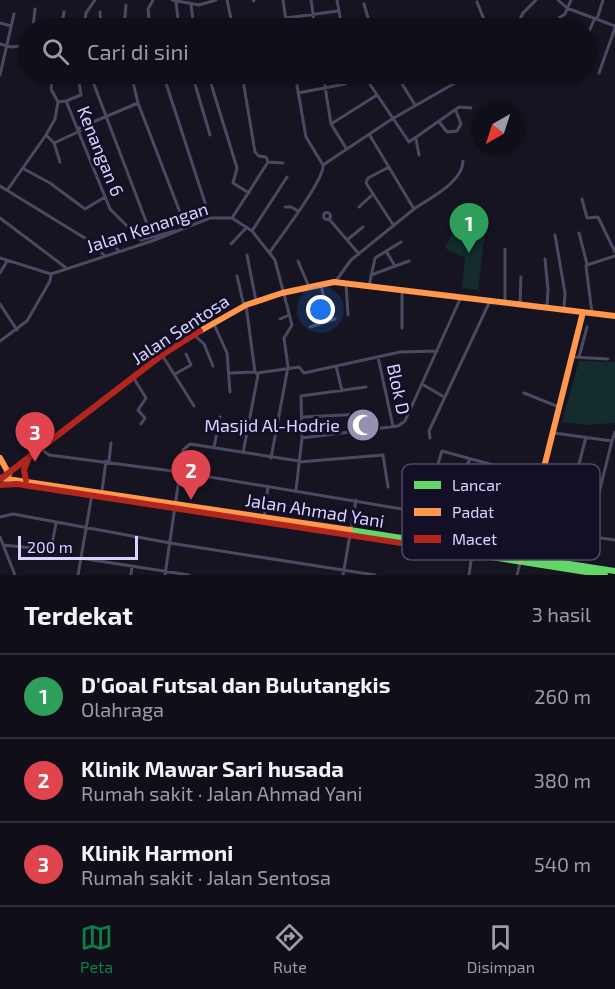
<!DOCTYPE html>
<html lang="id">
<head>
<meta charset="utf-8">
<style>
  body { margin:0; font-family:"Exo 2",sans-serif; background:#191822; color:#f1f3f6 }
  .compass { position:absolute; left:471px; top:102px; width:54px; height:54px; border-radius:50%; background:#100f19; box-shadow:0 2px 4px #0004; rotate:219deg }
  .scale { position:absolute; left:18px; bottom:15px; width:120px; box-sizing:border-box; padding-left:6px; border:3px solid #d9d4ff; border-top:0; font-size:16px; line-height:21px; white-space:nowrap; color:#d9d4ff; -webkit-text-stroke:4px #130f26; paint-order:stroke }
  .you { position:absolute; left:321px; top:310px; width:21px; height:21px; margin:-15px; border:4px solid #fff; border-radius:50%; background:#1a73e8; box-shadow:0 0 0 9px #1a73e833 }
  .badge { display:grid; place-items:center; width:39px; height:39px; border-radius:50%; background:#0b8043; color:#fff; font-size:20px; font-weight:700 }
  .pin { position:absolute; translate:-50% -50px; filter:drop-shadow(0 2px 3px #0008) }
  .pin::after { content:''; position:absolute; top:32px; width:21px; height:18px; background:inherit; clip-path:polygon(0 0,100% 0,50% 100%) }
  .list { margin:0; padding:0; list-style:none }
  h2 { display:flex; justify-content:space-between; align-items:center; height:78px; margin:0; padding:0 24px; font-size:26px }
  h2 small { font-size:20px; font-weight:400; color:#9c9ca2 }
  .list li { display:grid; grid-template-columns:39px 1fr auto; gap:18px; align-items:center; box-sizing:border-box; height:84px; padding:0 24px; border-top:2px solid #302f38 }
  .list b { display:block; font-size:22px; white-space:nowrap }
  .list p { margin:0; font-size:20px; white-space:nowrap; color:#9c9ca2 }
  .list em { font-size:20px; font-style:normal; color:#9c9ca2 }
  .icon { flex:none; width:33px; height:33px; fill:none; stroke:currentColor; stroke-width:2; stroke-linecap:round; stroke-linejoin:round }
  .map { position:relative; flex:none; width:615px; height:575px; overflow:hidden }
  .search { position:absolute; background:#100f19; box-shadow:0 2px 4px #0004; left:18px; right:18px; top:18px; height:66px; display:flex; align-items:center; gap:15px; box-sizing:border-box; padding:0 21px; border-radius:33px; color:#9c9ca2; font-size:22px }
  .sheet { height:330px; background:#100f19 }
  nav { display:flex; justify-content:space-around; align-items:center; box-sizing:border-box; height:84px; border-top:2px solid #302f38; background:#100f19; font-size:16px; color:#9c9ca2 }
  nav a { display:grid; justify-items:center; gap:3px }
  nav .on { color:#0b8043 }
  .map>svg:first-child { display:block }
  .green { fill:#132c2d }
  .lines { fill:none; stroke-linecap:round; stroke-linejoin:round }
  .street { stroke:#4a4962; stroke-width:3 }
  .fast { stroke:#63d668; stroke-width:6 }
  .slow { stroke:#ff974d; stroke-width:6 }
  .jam { stroke:#b3261e; stroke-width:6 }
  .labels { text-anchor:middle; dominant-baseline:central; stroke-width:6; stroke-linejoin:round; paint-order:stroke }
  .street-label { font-size:18px; fill:#d9d4ff; stroke:#130f26 }
  .poi-label { font-size:18px; fill:#d9d4ff; stroke:#130f26; text-anchor:end }
  .key { fill:#130f26; stroke:#4e4a67; stroke-width:1.5 }
  .key-label { font-size:16px; fill:#d9d4ff }
</style>
</head>
<body>
<div class="map">
<svg width="615" height="575" viewBox="0 0 615 575">
  <rect width="100%" height="100%" fill="#161421"/>
  <path class="green" d="M457 223 485 231 478 290 462 288 465 258 445 248Z
    M579 361 615 362V423L586 425 562 422Z"/>
  <g class="lines">
    <path class="street" d="M172 0 199 5 216 0
      M227 0 233 28
      M253 0 254 1
      M283 0 287 28
      M311 0 315 28
      M337 0 342 28
      M558 0 567 8 615 26
      M176 2 179 28
      M191 5 194 28
      M100 12 101 28
      M286 18 338 11
      M559 18 565 14 571 0
      M597 19 603 0
      M485 22 489 28
      M0 23 11 26
      M33 28 35 9
      M61 28 64 12
      M84 28 86 13 95 0
      M124 28 126 5
      M150 28 148 9 153 0
      M362 28 368 18 364 4
      M475 28 485 22 477 2
      M516 28 523 13 536 0
      M586 38 595 18
      M0 44 11 47 28 45
      M28 70V65
      M599 73 615 28
      M90 74 152 237
      M131 74 138 103 186 228
      M163 74 210 218
      M192 74 210 135
      M208 74 237 168 233 183 249 193
      M295 74 306 137 323 165 392 119 462 79 465 74
      M323 74 331 124 346 148
      M396 74 415 105
      M0 75 14 14
      M352 78 363 77 367 80 409 142 459 107 471 108
      M298 93 345 84 350 81 351 74
      M66 101 81 95 78 74
      M58 102 66 101 110 209 141 240 175 231
      M440 123 447 132 457 131 461 124 456 111
      M331 124 377 95
      M79 128 138 103
      M46 135 54 143 80 131
      M416 139 419 155
      M54 143 60 162
      M268 162 283 163
      M389 167 368 178 366 183 394 226
      M24 169 50 183 85 209 105 197
      M0 186 88 240 105 256
      M8 189 46 135 55 119 58 102 51 89 53 74
      M582 199 587 218 598 217 615 252
      M285 207H291L298 211
      M359 207 372 195
      M414 209C430 198 463 182 463 161
      M323.5 216a3.5 3.5 0 1 1 7 0a3.5 3.5 0 1 1-7 0Z
      M0 218 65 267
      M232 218 268 162 266 157 259 156 255 152 242 74
      M329 219 359 254
      M252 231 287 177
      M579 233 587 264 586 266 592 313
      M555 235 565 293 564 308
      M106 237 119 251
      M347 240 363 227
      M231 244 247 227
      M505 249V301
      M386 251 395 266
      M270 252C280 237 325 179 323 165
      M247 255 256 301
      M0 258 51 274
      M545 259 548 290 547 306
      M298 261 309 287
      M587 265 615 256
      M0 273 7 261
      M51 274 152 241 210 218H232L252 231 275 260 292 325 284 338 288 367 271 458
      M371 275 409 261
      M237 276 244 306
      M335 282 351 260 414 209 369 134
      M346 283 348 315
      M321 285 329 321
      M369 286 375 258 401 242
      M520 303 521 277
      M0 304 17 330
      M280 319 289 315
      M213 322 227 353 230 392
      M310 327 335 319
      M402 328V289
      M193 334 204 344 213 366
      M0 341 27 321 50 281 51 274
      M162 355 194 406
      M378 357 393 426
      M573 357 608 359
      M579 357 587 327
      M336 366 342 391
      M230 373 255 372
      M257 373 299 367 304 373 400 352 437 351
      M175 374 191 365 186 354
      M133 377 146 398 138 410 145 418 141 424
      M422 384 444 397
      M524 393 559 407
      M358 414 361 432
      M303 417 364 414
      M554 433 612 441 615 432
      M302 438 398 426 405 421 461 297
      M430 438 429 431 490 301
      M214 447 220 417
      M40 448 49 455 180 472 183 450 190 444 299 461
      M243 453 258 375 255 372 246 305
      M470 459 464 471 489 478
      M109 461 111 443
      M299 462 383 455 388 487
      M515 474 529 478
      M484 476 487 463
      M526 488 533 470 544 472
      M296 490 302 438 301 396 366 387
      M102 491 106 461
      M429 492 481 504 490 478 526 488 519 514 531 517
      M481 504 519 514
      M423 512 442 451 515 471 506 511
      M0 517 13 514 170 543 375 575
      M264 517 268 486
      M351 529 356 500
      M561 533 586 437
      M0 537 15 575
      M588 537 612 441
      M428 542 432 514
      M3 545 51 550 56 523
      M80 558 189 575
      M78 575 92 494
      M131 575 132 566
      M165 575 180 472 432 514 615 540
      M343 575 350 535
      M469 575 472 554
      M517 575 520 563"/>
    <path class="fast" d="M350 530 615 571
      M466 553 605 575
      M509 554 524 545"/>
    <path class="slow" d="M200 331 246 305 282 293 334 282 615 316
      M0 458 9 474
      M0 478 350 530
      M521 559 583 312"/>
    <path class="jam" d="M2 478 162 355 200 331
      M26 480 24 470 29 457
      M0 485 17 484 466 553"/>
  </g>
  <defs>
    <symbol id="mosque-disc" viewBox="-11 -11 22 22"><circle r="9.5" fill="#9591b1" stroke="#130f26"/><path d="M3.5-4.9A6 6 0 1 0 3.5 4.9A5 5 0 1 1 3.5-4.9Z" fill="#fff"/></symbol>
  </defs>
  <g fill-rule="evenodd">
    <use href="#mosque-disc" x="344" y="406" width="38" height="38"/>
  </g>
  <g class="labels">
    <g class="street-label">
      <text transform="translate(101 151) rotate(68)">Kenangan 6</text>
      <text transform="translate(147 227) rotate(-18)">Jalan Kenangan</text>
      <text transform="translate(180 329) rotate(-33)">Jalan Sentosa</text>
      <text transform="translate(399 389) rotate(78)">Blok D</text>
      <text transform="translate(315 510) rotate(9)">Jalan Ahmad Yani</text>
    </g>
    <g class="poi-label">
      <text x="340" y="425">Masjid Al-Hodrie</text>
    </g>
  </g>
  <rect x="402" y="464" width="198" height="96" rx="9" class="key"/>
  <rect x="414" y="481" width="27" height="8" fill="#63d668"/>
  <rect x="414" y="508" width="27" height="8" fill="#ff974d"/>
  <rect x="414" y="535" width="27" height="8" fill="#b3261e"/>
  <g class="key-label">
    <text x="452" y="491">Lancar</text>
    <text x="452" y="518">Padat</text>
    <text x="452" y="545">Macet</text>
  </g>
</svg>
<svg class="compass" viewBox="-18 -18 36 36"><path d="M0-13l5 13h-10z" fill="#e53935"/><path d="M0 13l5-13h-10z" fill="#9c9ca2"/></svg>
<div class="scale">200 m</div>
<div class="you"></div>
<div class="pin badge" style="left:469px;top:253px;background:#2e9e5b">1</div>
<div class="pin badge" style="left:191px;top:500px;background:#e0444e">2</div>
<div class="pin badge" style="left:35px;top:462px;background:#e0444e">3</div>
<div class="search"><svg class="icon" aria-label="search" viewBox="0 0 24 24"><circle cx="10" cy="10" r="6"/><path d="M15 15l6 6"/></svg>Cari di sini</div>
</div>
<section class="sheet">
<h2>Terdekat<small>3 hasil</small></h2>
<ul class="list">
<li><span class="badge" style="background:#2e9e5b">1</span><div><b>D'Goal Futsal dan Bulutangkis</b><p>Olahraga</p></div><em>260 m</em></li>
<li><span class="badge" style="background:#e0444e">2</span><div><b>Klinik Mawar Sari husada</b><p>Rumah sakit · Jalan Ahmad Yani</p></div><em>380 m</em></li>
<li><span class="badge" style="background:#e0444e">3</span><div><b>Klinik Harmoni</b><p>Rumah sakit · Jalan Sentosa</p></div><em>540 m</em></li>
</ul>
</section>
<nav>
<a class="on"><svg class="icon" aria-label="map" viewBox="0 0 24 24"><path d="M3 6l6-2 6 2 6-2v14l-6 2-6-2-6 2zM9 4v14M15 6v14"/></svg>Peta</a>
<a><svg class="icon" aria-label="directions" viewBox="0 0 24 24"><path d="M12 3l9 9-9 9-9-9zM9 14v-3h6M13 9l2 2-2 2"/></svg>Rute</a>
<a><svg class="icon" aria-label="saved" viewBox="0 0 24 24"><path d="M7 4h10v16l-5-4-5 4z"/></svg>Disimpan</a>
</nav>
</body>
</html>
